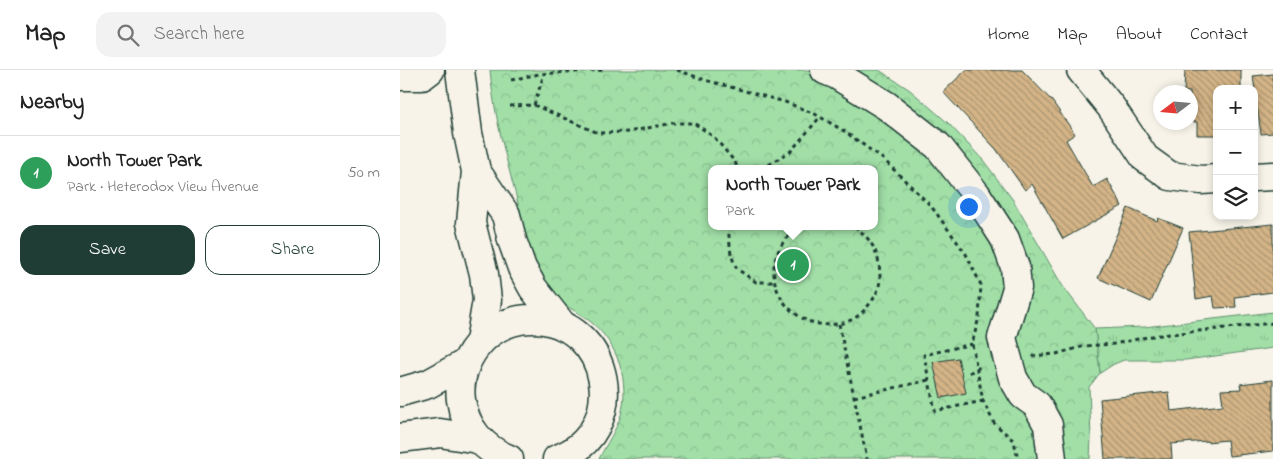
<!DOCTYPE html>
<html lang="en">
<head>
<meta charset="utf-8">
<style>
  body { margin:0; font-family:"Indie Flower",sans-serif; background:#f2f2f2; color:#222 }
  .controls { position:absolute; right:15px; top:15px; display:grid; overflow:hidden; border-radius:10px; box-shadow:0 2px 8px #0003 }
  .controls button { width:45px; height:45px; display:grid; place-items:center; padding:0; border:0; border-bottom:1px solid #e0e0e0; background:#fff; color:#222; font:25px sans-serif }
  .compass { position:absolute; left:753px; top:15px; width:45px; height:45px; border-radius:50%; background:#fff; box-shadow:0 2px 8px #0003; rotate:254deg }
  .you { position:absolute; left:568px; top:136px; width:18px; height:18px; margin:-12px; border:4px solid #fff; border-radius:50%; background:#1a73e8; box-shadow:0 0 0 8px #1a73e833 }
  .badge { display:grid; place-items:center; width:32px; height:32px; border-radius:50%; background:#1f3d34; color:#fff; font-size:16px; font-weight:700 }
  .pin { position:absolute; translate:-50% -50%; border:2px solid #fff; box-shadow:0 1px 5px #0006 }
  .popup { position:absolute; left:308px; top:95px; width:170px; height:65px; box-sizing:border-box; display:grid; place-content:center; border-radius:10px; background:#fff; filter:drop-shadow(0 1px 4px #0005); font-size:16px; white-space:nowrap; color:#767676 }
  .popup b { font-size:19px; color:#222 }
  .popup::after { content:''; position:absolute; left:50%; top:100%; margin-left:-10px; border:10px solid transparent; border-top-color:#fff }
  .list { margin:0; padding:0; list-style:none }
  h2 { display:flex; justify-content:space-between; align-items:center; height:65px; margin:0; padding:0 20px; font-size:21px }
  h2 small { font-size:16px; font-weight:400; color:#767676 }
  .list li { display:grid; grid-template-columns:32px 1fr auto; gap:15px; align-items:center; box-sizing:border-box; height:75px; padding:0 20px; border-top:1px solid #e0e0e0 }
  .list b { display:block; font-size:19px; white-space:nowrap }
  .list p { margin:0; font-size:16px; white-space:nowrap; color:#767676 }
  .list em { font-size:16px; font-style:normal; color:#767676 }
  .actions { display:flex; gap:10px; padding:15px 20px }
  .actions a { flex:1; padding:11px 0; border:1px solid #1f3d34; border-radius:15px; text-align:center; font-size:18px; color:#1f3d34 }
  .actions .main { background:#1f3d34; color:#fff }
  .icon { flex:none; width:28px; height:28px; fill:none; stroke:currentColor; stroke-width:2; stroke-linecap:round; stroke-linejoin:round }
  .map { position:relative; flex:none; width:873px; height:389px; overflow:hidden }
  header { display:flex; align-items:center; gap:30px; box-sizing:border-box; height:70px; padding:0 25px; background:#fff; border-bottom:1px solid #e0e0e0 }
  header strong { font-size:24px }
  nav { display:flex; gap:28px; margin-inline-start:auto; font-size:18px }
  .search { width:350px; height:45px; background:#f2f2f2; display:flex; align-items:center; gap:12px; box-sizing:border-box; padding:0 18px; border-radius:15px; color:#767676; font-size:19px }
  main { display:flex }
  aside { flex:1; background:#fff }
  .map>svg:first-child { display:block }
  .grass { fill:url(#grass-tufts); stroke:#608e6e }
  .forest { fill:url(#forest-crowns); stroke:#608e6e; fill-rule:evenodd }
  .building { fill:url(#building-back-hatch); stroke:#1f3d34 }
  .lines { fill:none; stroke-linecap:round; stroke-linejoin:round }
  .minor-casing { stroke:#1f3d34; stroke-width:31 }
  .path { stroke:#1f3d34; stroke-width:3; stroke-dasharray:4 4; stroke-linecap:butt }
  .minor { stroke:#f7f3e8; stroke-width:28 }
</style>
</head>
<body>
<header>
<strong>Map</strong>
<div class="search"><svg class="icon" aria-label="search" viewBox="0 0 24 24"><circle cx="10" cy="10" r="6"/><path d="M15 15l6 6"/></svg>Search here</div>
<nav><a>Home</a><a>Map</a><a>About</a><a>Contact</a></nav>
</header>
<main>
<aside>
<h2>Nearby<small></small></h2>
<ul class="list">
<li><span class="badge" style="background:#2e9e5b">1</span><div><b>North Tower Park</b><p>Park · Heterodox View Avenue</p></div><em>50 m</em></li>
</ul>
<div class="actions"><a class="main">Save</a><a>Share</a></div>
</aside>
<div class="map">
<svg width="873" height="389" viewBox="0 0 873 389">
  <defs>
    <pattern id="grass-tufts" width="24" height="20" patternUnits="userSpaceOnUse" patternTransform="scale(1.25)"><rect width="24" height="20" fill="#a1dfa7"/><path d="M3 7l-1-3M5 7V3M7 7l1-3M15 17l-1-3M17 17v-4M19 17l1-3" fill="none" stroke="#8ac090"/></pattern>
    <pattern id="forest-crowns" width="20" height="18" patternUnits="userSpaceOnUse" patternTransform="scale(1.25)"><rect width="20" height="18" fill="#a1dfa7"/><path d="M2 6a3 3 0 1 1 6 0M12 15a3 3 0 1 1 6 0" fill="none" stroke="#8ac090"/></pattern>
    <pattern id="building-back-hatch" width="6" height="6" patternUnits="userSpaceOnUse" patternTransform="scale(1.25)"><rect width="6" height="6" fill="#d4b487"/><path d="M-1 5l2 2M0 0l6 6M5-1l2 2" fill="none" stroke="#ab946f"/></pattern>
  </defs>
  <rect width="100%" height="100%" fill="#f7f3e8"/>
  <filter id="ink" filterUnits="userSpaceOnUse"><feTurbulence type="fractalNoise" baseFrequency=".02" numOctaves="2"/><feDisplacementMap in="SourceGraphic" scale="10" xChannelSelector="R" yChannelSelector="G"/><feConvolveMatrix kernelMatrix="1 2 1 2 8 2 1 2 1" color-interpolation-filters="sRGB"/></filter>
  <g filter="url(#ink)">
    <path class="grass" d="M873 242V278L786 290H724L714 294 700 303 695 259 744 257Z"/>
    <path class="forest" d="M90 0H479L510 20 548 53 583 90 613 130 662 215 695 259 700 303 689 317 691 368 690 389H199C206 374 216 361 221 345 230 311 218 274 191 252 180 243 167 238 157 228 147 218 141 205 134 193 127 178 124 158 120 141 108 95 94 48 90 0ZM312 99H474V156H312Z"/>
    <path class="building" d="M566 0H622L652 31 675 64 666 70 693 117 707 109 722 136 663 169 632 114 625 120 596 79 543 22Z
      M785 0H841V19H817V65H797V52H790V22H784Z
      M873 4V63L861 64 853 6Z
      M728 138 757 151 758 148 783 158 751 232 698 208Z
      M873 154V222L835 227 836 237 815 238 813 226 796 229 789 162Z
      M558 288 566 323 541 328 533 292Z
      M873 310V381L829 386 827 370 807 372V371L771 374 772 389H705L700 329 769 322 771 341 823 335 821 320 841 319 840 314Z"/>
    <g class="lines">
      <defs>
        <path id="minor" d="M60 0 68 63 76 101 71 153 84 204 87 230 80 272
          M425 0 437 5 487 36 538 76 576 124 605 169 615 197 617 218 602 268 613 308 623 325 637 335 648 355 652 389
          M681 0 711 37 745 88 770 106 801 110 817 109
          M0 6H22L30 0
          M76 101 106 145 112 170 122 198 133 218 163 256
          M854 107 873 106
          M0 322 28 314 66 293
          M0 368 40 363 78 369
          M109 389C83 379 65 358 61 330 58 307 67 284 84 268 97 256 114 249 132 249 212 250 232 362 157 389"/>
      </defs>
      <use href="#minor" class="minor-casing"/>
      <path class="path" d="M277 0 305 10 385 32 415 44 444 61 483 89 531 136 566 184 581 215 579 247 572 274 583 331 594 353 614 371 618 389
        M111 10 139 4 206 0
        M134 35 144 4
        M110 36 134 35 198 63 228 62 273 53H294L314 67 335 92 338 99
        M362 99 391 81 420 47
        M328 156 331 185 337 199 356 212H375
        M401 156C392 163 385 168 380 178 359 217 395 261 437 254 448 253 459 247 466 238 474 230 480 219 480 208 480 185 473 170 454 156
        M439 254 467 389
        M572 274 524 285 535 341 583 331
        M632 286 656 284 685 276 714 274 752 266 873 253
        M569 303 580 297
        M454 327 529 310"/>
      <use href="#minor" class="minor"/>
    </g>
  </g>
</svg>
<div class="controls">
<button>+</button>
<button>−</button>
<button><svg class="icon" aria-label="layers" viewBox="0 0 24 24"><path d="M12 4l9 5-9 5-9-5zM3 14l9 5 9-5"/></svg></button>
</div>
<svg class="compass" viewBox="-18 -18 36 36"><path d="M0-13l5 13h-10z" fill="#e53935"/><path d="M0 13l5-13h-10z" fill="#767676"/></svg>
<div class="you"></div>
<div class="pin badge" style="left:393px;top:195px;background:#2e9e5b">1</div>
<div class="popup"><b>North Tower Park</b>Park</div>
</div>
</main>
</body>
</html>
